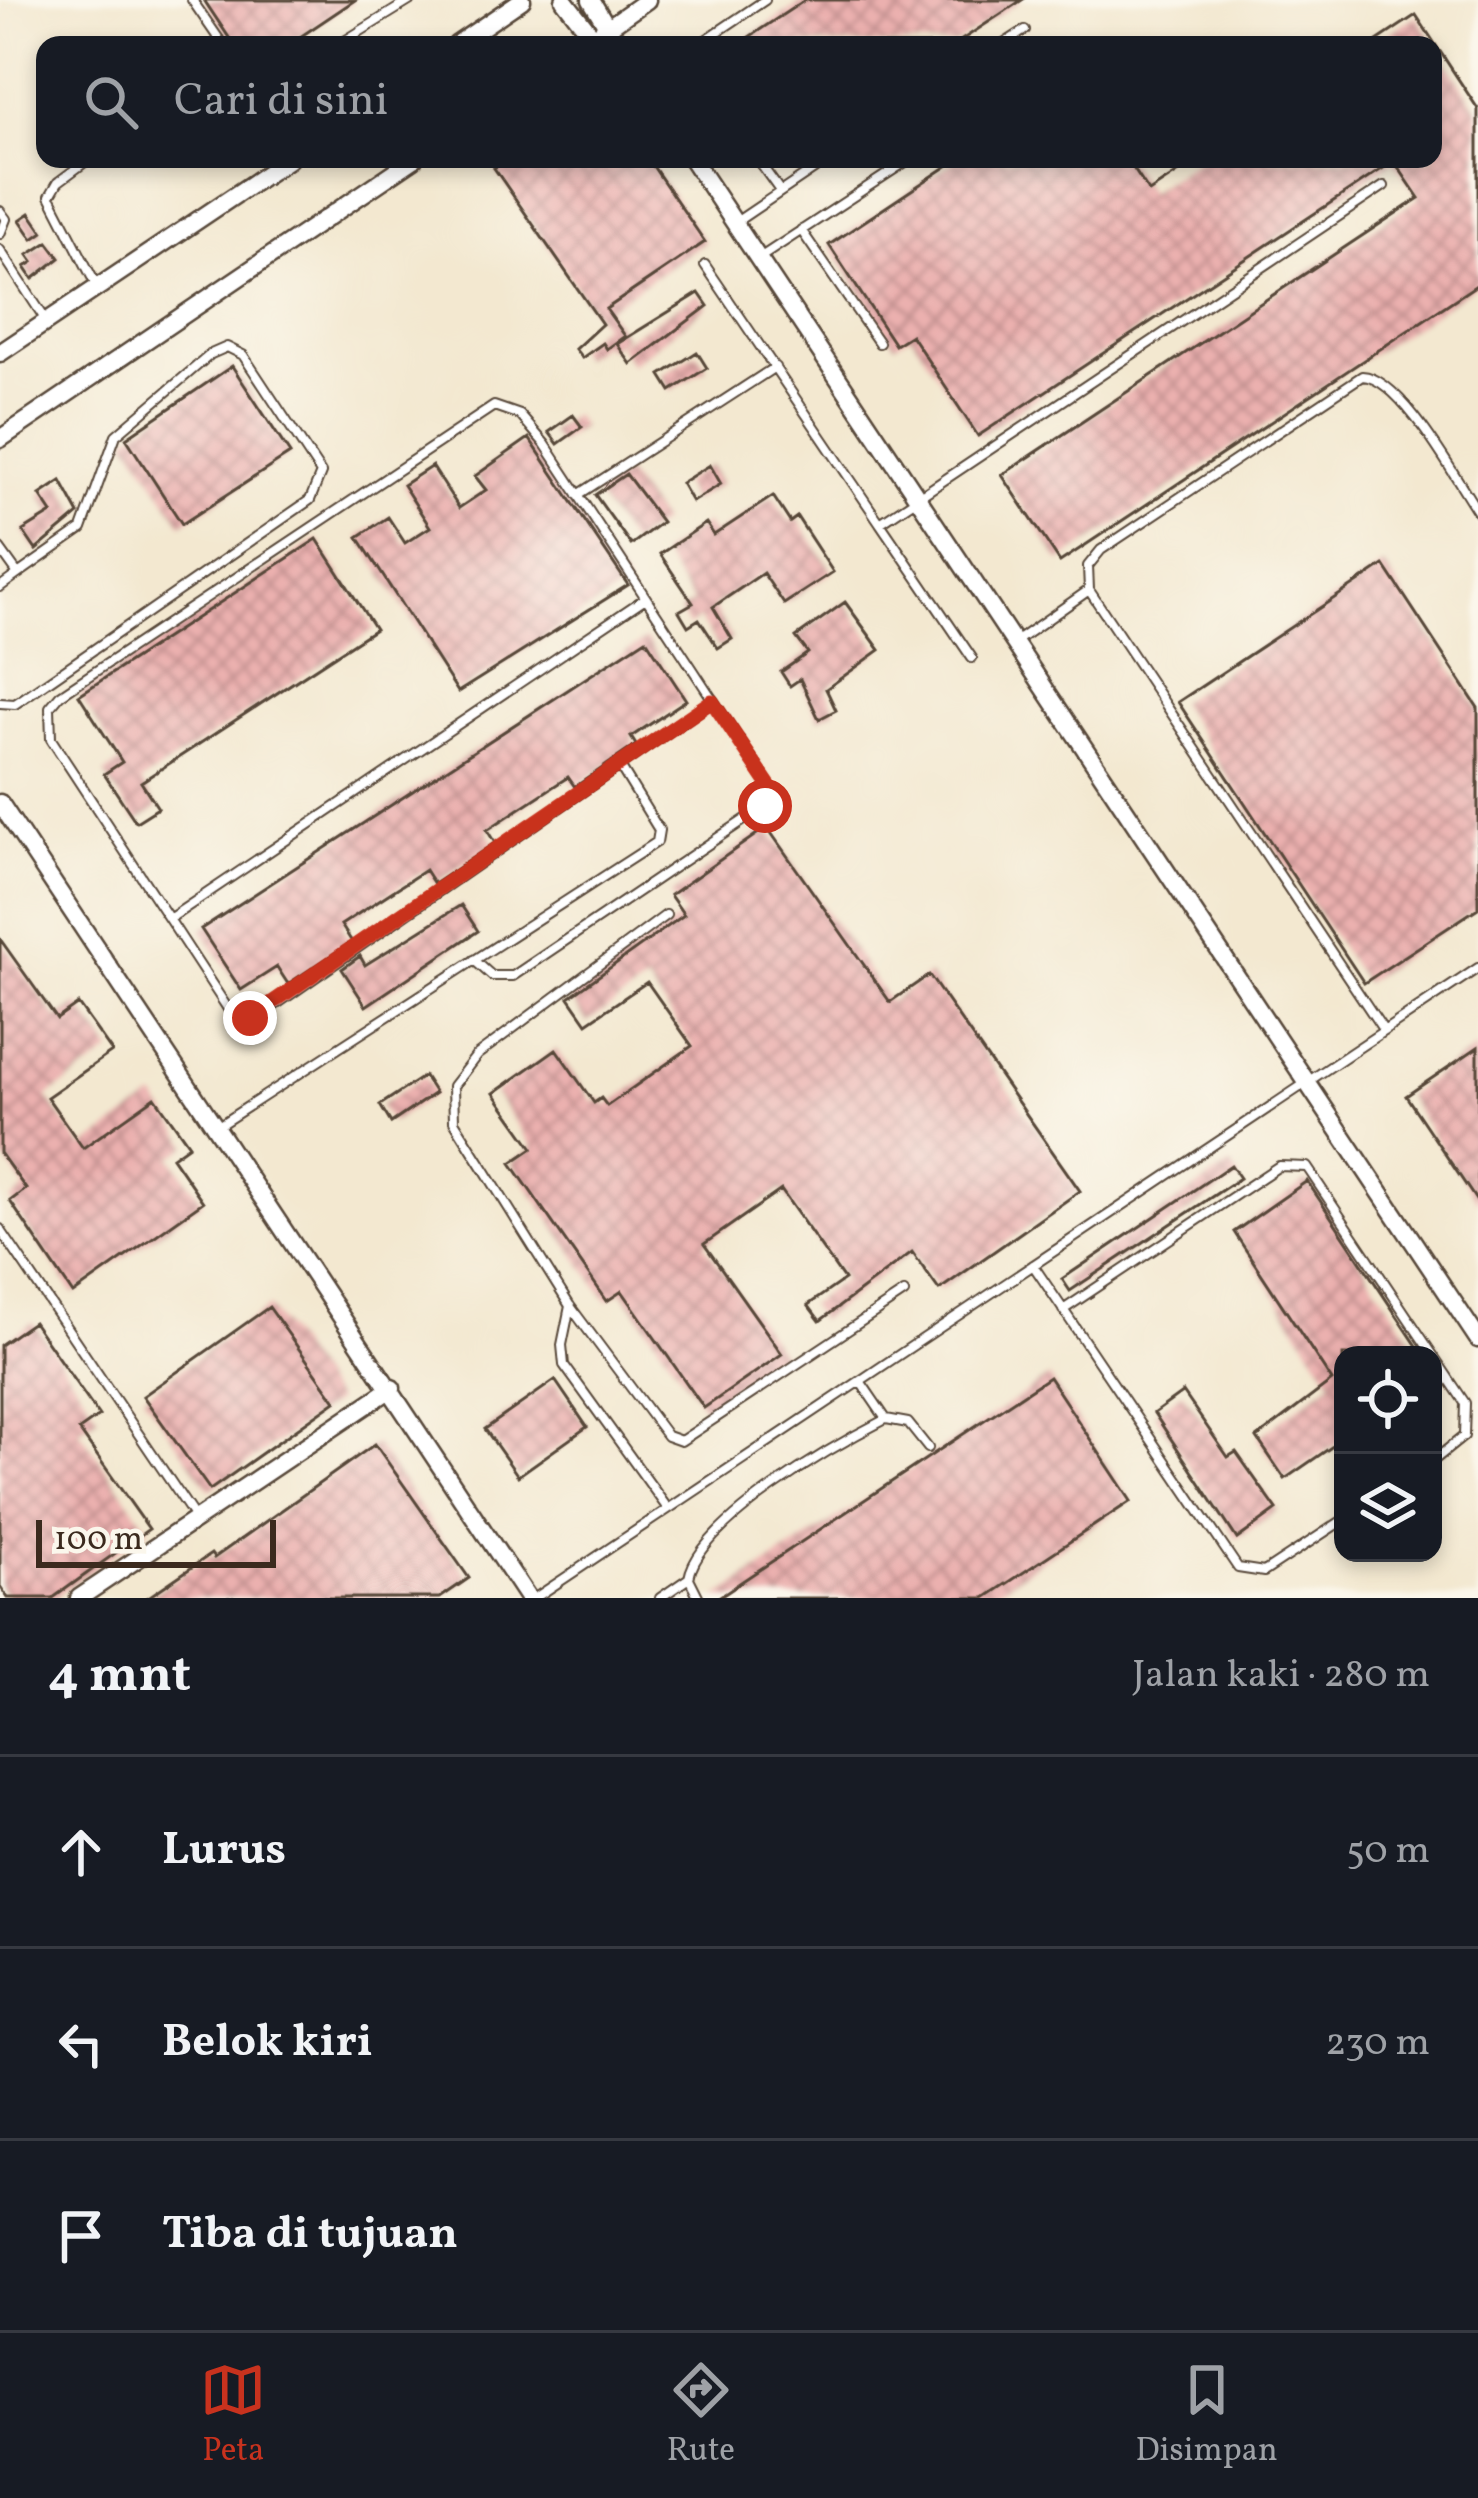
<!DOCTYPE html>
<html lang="id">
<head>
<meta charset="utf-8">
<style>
  body { margin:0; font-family:Vollkorn,serif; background:#242831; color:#f1f3f6 }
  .controls { position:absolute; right:36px; bottom:36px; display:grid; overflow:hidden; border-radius:24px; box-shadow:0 6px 18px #0003 }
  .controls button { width:108px; height:108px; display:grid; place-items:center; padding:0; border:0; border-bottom:3px solid #363941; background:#171b24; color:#f1f3f6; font:60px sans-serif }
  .scale { position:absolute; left:36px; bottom:30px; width:240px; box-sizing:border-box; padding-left:12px; border:6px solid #3b2a1e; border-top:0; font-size:33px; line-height:42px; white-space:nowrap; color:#3b2a1e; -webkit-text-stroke:9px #fbf7ec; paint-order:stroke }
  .stop { position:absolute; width:36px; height:36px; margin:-27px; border:9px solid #c8321e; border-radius:50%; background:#fff }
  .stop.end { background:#c8321e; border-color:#fff; box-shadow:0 3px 12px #0008 }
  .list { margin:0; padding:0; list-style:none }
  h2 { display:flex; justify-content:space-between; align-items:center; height:156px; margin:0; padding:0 48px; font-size:51px }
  h2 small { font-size:39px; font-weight:400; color:#9ea1a6 }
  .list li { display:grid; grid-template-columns:78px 1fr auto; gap:36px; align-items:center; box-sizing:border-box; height:192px; padding:0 48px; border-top:3px solid #363941 }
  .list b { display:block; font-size:45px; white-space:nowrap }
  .list em { font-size:39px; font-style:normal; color:#9ea1a6 }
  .icon { flex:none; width:66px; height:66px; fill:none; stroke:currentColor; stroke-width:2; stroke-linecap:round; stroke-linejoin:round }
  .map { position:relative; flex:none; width:1478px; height:1598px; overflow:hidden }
  .search { position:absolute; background:#171b24; box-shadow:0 6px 18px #0003; left:36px; right:36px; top:36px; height:132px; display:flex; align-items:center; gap:30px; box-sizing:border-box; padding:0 42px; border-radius:24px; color:#9ea1a6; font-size:45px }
  .sheet { height:732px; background:#171b24 }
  nav { display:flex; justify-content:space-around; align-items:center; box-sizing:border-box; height:168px; border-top:3px solid #363941; background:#171b24; font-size:33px; color:#9ea1a6 }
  nav a { display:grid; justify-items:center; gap:6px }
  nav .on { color:#c8321e }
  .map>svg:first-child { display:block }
  .building { fill:url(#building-cross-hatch) }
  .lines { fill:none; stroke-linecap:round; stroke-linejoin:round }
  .lane-casing { stroke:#574639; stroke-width:12 }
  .street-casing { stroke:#574639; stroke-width:21 }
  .lane { stroke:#fff; stroke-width:8 }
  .street { stroke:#fff; stroke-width:16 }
  .route { stroke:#c8321e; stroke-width:15 }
</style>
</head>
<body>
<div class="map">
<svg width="1478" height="1598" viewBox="0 0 1478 1598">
  <defs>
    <pattern id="building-cross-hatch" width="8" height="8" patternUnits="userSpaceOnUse" patternTransform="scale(3)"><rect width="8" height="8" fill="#ebb0af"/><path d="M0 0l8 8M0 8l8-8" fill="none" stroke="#c08f8e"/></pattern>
  </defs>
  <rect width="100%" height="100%" fill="#fbf7ec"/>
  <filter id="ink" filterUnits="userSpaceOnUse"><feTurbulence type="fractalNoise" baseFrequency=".00833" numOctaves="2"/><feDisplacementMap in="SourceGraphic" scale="24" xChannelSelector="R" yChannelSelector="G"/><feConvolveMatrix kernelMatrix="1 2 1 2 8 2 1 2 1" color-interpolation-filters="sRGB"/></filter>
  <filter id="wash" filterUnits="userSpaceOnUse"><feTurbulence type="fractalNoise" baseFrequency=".004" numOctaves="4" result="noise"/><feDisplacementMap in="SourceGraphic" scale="48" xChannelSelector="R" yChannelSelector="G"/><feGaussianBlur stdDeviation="2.7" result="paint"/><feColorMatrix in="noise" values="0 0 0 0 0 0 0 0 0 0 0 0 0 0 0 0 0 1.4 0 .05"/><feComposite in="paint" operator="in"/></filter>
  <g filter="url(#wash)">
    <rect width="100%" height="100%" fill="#f3e8d0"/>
    <g id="blocks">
      <path class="building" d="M204 0H355L288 45H234Z
        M805 0H1022L954 45H737Z
        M1416 15 1478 109V284L1060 562 1002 475 1419 198 1394 161 978 436 911 335 895 345 829 245 958 159H1127L1149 192 1199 159H1433V45H1371Z
        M508 159H648L705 242 606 309 625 336 607 349 603 343 582 358 575 349 602 324 494 168Z
        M30 213 43 232 33 239 20 220Z
        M48 242 60 258 33 279 25 267 33 262 28 255Z
        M699 293 708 306 631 364 617 344Z
        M697 352 707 368 671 391 661 375Z
        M232 366 290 454 182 524 126 438Z
        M573 415 582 427 558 444 549 432Z
        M529 438 628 585 458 692 358 537 388 517 405 543 430 527 403 485 432 466 459 508 486 490 475 476Z
        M710 465 721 484 692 502 681 483Z
        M626 474 662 522 631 545 595 495Z
        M61 481 79 514 36 550 23 531 52 513 40 495Z
        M773 496 790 522 797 517 833 572 784 604 763 573 713 607 732 639 718 648 699 619 688 626 679 611 693 603 660 554 706 523 714 535Z
        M317 539 375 629 141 782 158 808 136 822 104 774 122 762 79 695Z
        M1384 565 1478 708V908L1364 983 1178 702Z
        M845 602 880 650 826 689 836 710 819 719 800 679 790 686 781 672 808 653 796 637Z
        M646 639 686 700 631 737 636 745 575 787 568 777 487 830 495 843 434 884 425 870 341 925 352 942 288 984 277 967 241 990 201 929Z
        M767 827 890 1002 929 975 1080 1191 939 1290 912 1252 820 1321 808 1305 844 1280 781 1190 704 1244 782 1354 704 1408 622 1291 607 1301 511 1163 533 1148 494 1093 556 1049 594 1103 601 1098 607 1106 692 1046 647 982 587 1023 569 997 684 915 670 895Z
        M461 905 478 931 366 1006 342 969 360 956 365 965Z
        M0 939 57 1019 78 1004 112 1052 47 1097 83 1148 155 1097 189 1145 172 1157 203 1202 73 1294 10 1201 26 1189 0 1153Z
        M1478 1047V1203L1406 1096Z
        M424 1076 435 1093 391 1123 380 1105Z
        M1231 1165 1240 1178 1070 1291 1062 1279Z
        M1307 1181 1423 1355H1343V1439L1285 1479 1257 1438 1332 1381 1234 1232Z
        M269 1307 336 1401 210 1490 143 1396Z
        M33 1322 99 1416 79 1430 149 1529 53 1598H8L0 1586V1345Z
        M1049 1377 1131 1501 985 1598H717Z
        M555 1380 587 1427 518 1476 485 1429Z
        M1183 1392 1228 1457 1236 1452 1277 1510 1237 1539 1154 1413Z
        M375 1444 469 1578 440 1598H147L211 1554 214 1558Z"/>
    </g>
  </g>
  <g filter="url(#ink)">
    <use href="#blocks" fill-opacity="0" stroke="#574639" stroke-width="3"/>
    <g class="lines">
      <defs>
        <path id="lane" d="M192 0 223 45
          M338 45 411 0
          M698 45 765 0
          M1002 45 1025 30
          M89 159 58 182 50 196 97 287
          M757 159 780 191
          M0 211 6 219 0 234
          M736 222 829 159
          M801 230 879 343
          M0 250 45 319
          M761 257 910 159
          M705 265 880 523 1384 186
          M578 495 775 367
          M880 523 972 658
          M0 549 18 574 0 587
          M1089 590 1088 566 1101 550 1362 376C1401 377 1456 479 1478 512
          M1015 642 1089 590 1384 1031
          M0 703 15 704 310 500 321 473 243 355 227 347 211 354 116 435 82 529 18 574
          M666 915 477 1055 453 1086 454 1121 570 1306 667 1436 681 1441 904 1293
          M169 919 644 599
          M474 960 492 976H513L765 806 770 787 545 444 520 415 494 406 60 695 50 707 51 739 230 1012 241 1019 271 1008 713 701
          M218 1126 657 842 659 830 621 768
          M0 1229 196 1519
          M1033 1265 1238 1568 1264 1572 1343 1520
          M570 1306 562 1345 564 1365 668 1509
          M1063 1310 1279 1166 1307 1167 1465 1403 1464 1436 1433 1461
          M860 1381 886 1419
          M535 1598 1478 968
          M660 1598 689 1578
          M699 1598 689 1578C699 1522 837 1444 886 1419L908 1423 928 1448"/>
        <path id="street" d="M564 0 599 45
          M591 0 618 45
          M456 45 522 0
          M583 45 647 0
          M692 159 1478 1339
          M0 353 289 159
          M0 439 414 159
          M0 803 528 1598
          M79 1598 392 1388"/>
      </defs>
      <use href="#lane" class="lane-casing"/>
      <use href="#street" class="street-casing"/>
      <use href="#lane" class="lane"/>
      <use href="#street" class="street"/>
    </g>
  </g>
  <g class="lines" filter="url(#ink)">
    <path class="route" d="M250 1018 712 701 770 787 765 806"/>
  </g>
</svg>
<div class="controls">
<button><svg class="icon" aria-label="locate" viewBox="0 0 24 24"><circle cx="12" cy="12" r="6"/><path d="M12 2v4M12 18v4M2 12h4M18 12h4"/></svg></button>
<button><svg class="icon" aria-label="layers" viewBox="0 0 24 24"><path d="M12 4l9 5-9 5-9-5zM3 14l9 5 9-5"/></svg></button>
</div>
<div class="scale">100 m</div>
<div class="stop" style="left:765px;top:806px"></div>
<div class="stop end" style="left:250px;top:1018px"></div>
<div class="search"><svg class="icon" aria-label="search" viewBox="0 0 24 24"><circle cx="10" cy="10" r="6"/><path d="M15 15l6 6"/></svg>Cari di sini</div>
</div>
<section class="sheet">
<h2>4 mnt<small>Jalan kaki · 280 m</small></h2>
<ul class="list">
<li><svg class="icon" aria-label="ahead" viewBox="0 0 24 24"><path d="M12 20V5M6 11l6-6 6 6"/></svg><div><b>Lurus</b></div><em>50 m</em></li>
<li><svg class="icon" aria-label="left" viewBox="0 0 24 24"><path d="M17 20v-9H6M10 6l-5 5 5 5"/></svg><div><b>Belok kiri</b></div><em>230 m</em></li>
<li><svg class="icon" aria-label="arrive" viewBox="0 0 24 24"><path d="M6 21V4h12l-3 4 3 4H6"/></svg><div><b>Tiba di tujuan</b></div></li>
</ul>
</section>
<nav>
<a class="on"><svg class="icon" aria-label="map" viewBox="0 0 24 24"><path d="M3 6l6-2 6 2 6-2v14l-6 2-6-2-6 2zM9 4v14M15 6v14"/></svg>Peta</a>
<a><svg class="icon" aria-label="directions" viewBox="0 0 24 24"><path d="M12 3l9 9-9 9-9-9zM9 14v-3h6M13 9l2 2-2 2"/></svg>Rute</a>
<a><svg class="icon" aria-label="saved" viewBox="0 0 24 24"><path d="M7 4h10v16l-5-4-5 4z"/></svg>Disimpan</a>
</nav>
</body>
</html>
